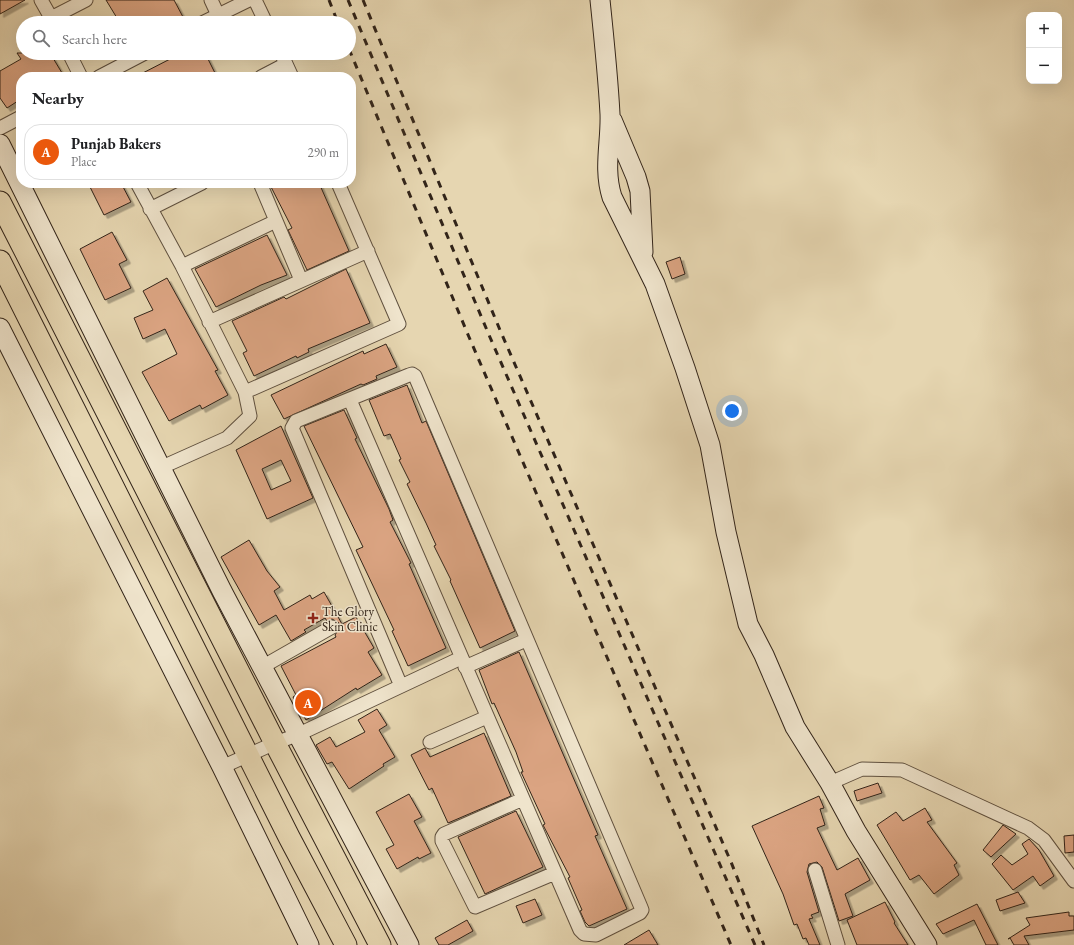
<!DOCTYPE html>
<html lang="en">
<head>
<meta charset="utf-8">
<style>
  body { margin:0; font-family:"EB Garamond",serif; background:#f6f6f6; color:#202124 }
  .controls { position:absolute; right:12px; top:12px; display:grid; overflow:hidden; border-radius:8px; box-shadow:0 4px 16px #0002 }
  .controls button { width:36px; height:36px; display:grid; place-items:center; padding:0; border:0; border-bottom:1px solid #e0e0e0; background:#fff; color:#202124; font:20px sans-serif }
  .you { position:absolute; left:732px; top:411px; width:14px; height:14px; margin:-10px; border:3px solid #fff; border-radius:50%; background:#1a73e8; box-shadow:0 0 0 6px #1a73e833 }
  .badge { display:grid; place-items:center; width:26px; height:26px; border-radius:50%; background:#ea580c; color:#fff; font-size:13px; font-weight:700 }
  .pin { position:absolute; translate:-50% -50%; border:2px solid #fff; box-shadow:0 1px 4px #0006 }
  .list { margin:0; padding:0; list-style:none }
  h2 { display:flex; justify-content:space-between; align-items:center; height:52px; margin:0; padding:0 16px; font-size:17px }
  h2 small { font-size:13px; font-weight:400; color:#757577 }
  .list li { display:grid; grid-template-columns:26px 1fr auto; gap:12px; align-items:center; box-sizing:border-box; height:56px; margin:0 8px 8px; padding:0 8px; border:1px solid #e0e0e0; border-radius:16px }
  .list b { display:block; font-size:15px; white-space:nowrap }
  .list p { margin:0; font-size:13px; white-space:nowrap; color:#757577 }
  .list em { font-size:13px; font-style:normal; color:#757577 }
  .icon { flex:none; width:22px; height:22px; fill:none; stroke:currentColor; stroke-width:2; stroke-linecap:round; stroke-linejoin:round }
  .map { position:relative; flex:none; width:1074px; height:945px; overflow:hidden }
  .search { position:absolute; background:#fff; box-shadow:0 4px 16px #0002; left:16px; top:16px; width:340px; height:44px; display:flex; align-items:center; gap:10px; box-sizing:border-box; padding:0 14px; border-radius:22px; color:#757577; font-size:15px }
  .panel { position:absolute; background:#fff; box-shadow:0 4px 16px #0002; left:16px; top:72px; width:340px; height:116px; border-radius:16px }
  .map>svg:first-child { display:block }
  .building { fill:#dba482; stroke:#322419; fill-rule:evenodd; filter:url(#shadow) }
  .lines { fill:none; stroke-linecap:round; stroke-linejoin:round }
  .street-casing { stroke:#5f503f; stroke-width:15 }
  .secondary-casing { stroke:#322419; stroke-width:21 }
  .primary-casing { stroke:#322419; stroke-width:23 }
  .street { stroke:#efe4cc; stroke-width:13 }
  .secondary { stroke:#efe4cc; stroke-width:19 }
  .primary { stroke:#e6d6b1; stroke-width:21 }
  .rail { stroke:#322419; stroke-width:3; stroke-dasharray:7 7; stroke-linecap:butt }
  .poi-dot { fill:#8f2418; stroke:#efe4cc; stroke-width:1.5 }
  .labels { text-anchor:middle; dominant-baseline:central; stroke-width:3; stroke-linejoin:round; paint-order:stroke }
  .poi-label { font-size:13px; fill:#322419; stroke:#efe4cc; text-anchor:start }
</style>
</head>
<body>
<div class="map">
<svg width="1074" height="945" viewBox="0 0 1074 945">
  <defs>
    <filter id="shadow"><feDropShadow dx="3.5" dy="3.5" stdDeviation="0" flood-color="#0004"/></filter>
  </defs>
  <rect width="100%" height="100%" fill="#e6d6b1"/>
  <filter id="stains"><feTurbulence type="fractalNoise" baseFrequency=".005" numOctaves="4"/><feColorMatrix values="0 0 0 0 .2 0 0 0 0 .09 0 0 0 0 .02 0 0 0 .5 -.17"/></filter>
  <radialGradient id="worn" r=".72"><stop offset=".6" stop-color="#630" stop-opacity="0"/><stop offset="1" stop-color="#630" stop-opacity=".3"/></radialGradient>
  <path class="building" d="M0 0H25L0 14Z
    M106 0H174L183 17 174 23H120Z
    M17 53H50L62 73 55 77H21V99L7 108 0 98V71L21 59Z
    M172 53H205L217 77H135L174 57Z
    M88 183H121L131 202 104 215Z
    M269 183H319L349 251 307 270 288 230 292 228Z
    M112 232 127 260 119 264 131 288 105 300 80 249Z
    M267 235 287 275 261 285 216 307 195 269Z
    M680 257 685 274 672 279 666 262Z
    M346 269 370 323 308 349 309 352 297 358 296 356 254 376 243 353 247 351 232 321 284 297 286 299Z
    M167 278 218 370 215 371 228 395 202 409 200 405 169 421 142 372 177 354 165 329 143 339 134 318 153 310 143 291Z
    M386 344 397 367 376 376 377 379 363 385 361 384 284 419 271 395 363 351 364 354Z
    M407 385 422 423 426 421 515 631 480 648 450 581 451 580 434 546 436 545 426 523 407 484 410 482 399 460 401 459 390 434 384 436 369 400Z
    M344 410 357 438 355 439 389 509 393 520 390 522 411 563 409 564 446 648 408 666 392 631 394 630 356 550 363 547 304 426Z
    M281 426 313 498 267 519 236 450ZM281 460 291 481 271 490 262 469Z
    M249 540 267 571 280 587 274 591 284 610 310 595 312 599 324 592 342 624 356 617 374 648 368 652 382 675 357 690 356 688 306 720 293 697 296 695 281 666 336 637 335 635 340 627 339 623 332 619 327 621 325 618 304 630 306 632 291 641 276 615 259 625 221 557Z
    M519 652 598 835 595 836 627 909 589 926 585 922 580 911 582 910 568 878 570 877 543 825 545 824 521 772H523L516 752 494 703 492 704 479 670Z
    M377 709 387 725 379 730 395 757 383 764 384 766 349 789 332 762 327 764 316 745 330 737 336 747 365 732 358 720Z
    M484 733 511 796 448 823 432 788 429 790 411 755 425 748 430 757Z
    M878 783 882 793 857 801 854 791Z
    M409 794 422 817 414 821 431 853 419 859 418 857 397 869 386 849 394 845 376 812Z
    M819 796 824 808 820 809 825 825 817 828 837 870 858 858 870 880 845 894 853 916 839 921 822 867 817 862 809 864 807 872 819 912 811 915 813 918 809 919 820 945H809L806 938 803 939 797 924 794 925 783 894 752 826Z
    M925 808 932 820 927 822 957 863 954 865 959 875 934 894 919 875 910 880 877 825 896 812 903 821Z
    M516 811 543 867 485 894 458 837Z
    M1003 825 1016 834 991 857 983 850Z
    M1074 835V852L1065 853 1064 836Z
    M1029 839 1039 850 1054 876 1040 886 1033 876 1013 890 992 864 1001 855 1012 865 1028 854 1022 844Z
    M1018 892 1025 903 1000 911 996 900Z
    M535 899 542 915 523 923 516 906Z
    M885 902 895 922 894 923 908 945H857L847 920Z
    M977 904 998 945H986L974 920 943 934 936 924Z
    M1069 912V916H1074V930L1024 936 1029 945H1014L1010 938 1008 939 1030 925 1026 918Z
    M467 920 473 931 448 945H439L435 938Z
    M649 930 658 945H624Z"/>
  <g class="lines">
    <defs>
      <path id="street" d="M41 0 54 23
        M211 0 218 15
        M255 0 266 23
        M51 18 86 0
        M202 23 249 0
        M69 53 81 77
        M281 53 292 77
        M99 77 145 53
        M261 77 286 64
        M0 128 21 117
        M137 183 182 266 245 392 250 416 227 438 160 468
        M260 183 301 280
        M150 209 202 183
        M182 266 276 221
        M209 322 368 251
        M245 392 399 324 338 183
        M350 400 580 930 584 934 596 935 640 913 642 910 640 905 415 376 412 374 409 375 296 421 292 428 401 686
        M262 667 332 627
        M465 667 526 640
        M430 742 487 717
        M222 767 275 743 297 735 461 658
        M830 783 862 769 902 770 1028 828 1044 840 1074 881
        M523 799 444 834 442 837V841L475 907 555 873
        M815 870 838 945"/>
      <path id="secondary" d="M600 0C604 38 608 76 610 114 611 142 603 169 612 197L655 284 685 368 710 445 726 532 748 624 764 655 795 727 830 783 856 831 927 945
        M612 120 636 177 640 191 643 252
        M0 144 222 591 409 945
        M0 328 222 767 309 945"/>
      <path id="primary" d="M0 202 275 743 380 945
        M0 261 289 837 346 945"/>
    </defs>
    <use href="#street" class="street-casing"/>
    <use href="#secondary" class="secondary-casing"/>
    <use href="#primary" class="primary-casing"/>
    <use href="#street" class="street"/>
    <use href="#secondary" class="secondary"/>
    <use href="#primary" class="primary"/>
    <path class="rail" d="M329 0 338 23
      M348 0 489 335 755 945
      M363 0 500 330 731 862 764 945
      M349 49 469 337 731 945"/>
  </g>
  <path class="poi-dot" d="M311 612h4v4h4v4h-4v4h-4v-4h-4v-4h4z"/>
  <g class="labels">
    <g class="poi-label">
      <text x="322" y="611">The Glory<tspan x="322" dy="15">Skin Clinic</tspan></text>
    </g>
  </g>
  <rect width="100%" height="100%" filter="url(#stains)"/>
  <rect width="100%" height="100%" fill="url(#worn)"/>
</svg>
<div class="controls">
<button>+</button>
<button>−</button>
</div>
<div class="you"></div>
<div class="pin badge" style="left:308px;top:703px">A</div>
<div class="search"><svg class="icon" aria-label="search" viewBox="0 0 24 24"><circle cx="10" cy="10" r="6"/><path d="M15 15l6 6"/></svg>Search here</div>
<section class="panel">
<h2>Nearby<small></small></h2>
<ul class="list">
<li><span class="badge">A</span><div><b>Punjab Bakers</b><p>Place</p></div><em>290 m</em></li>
</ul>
</section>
</div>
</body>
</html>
